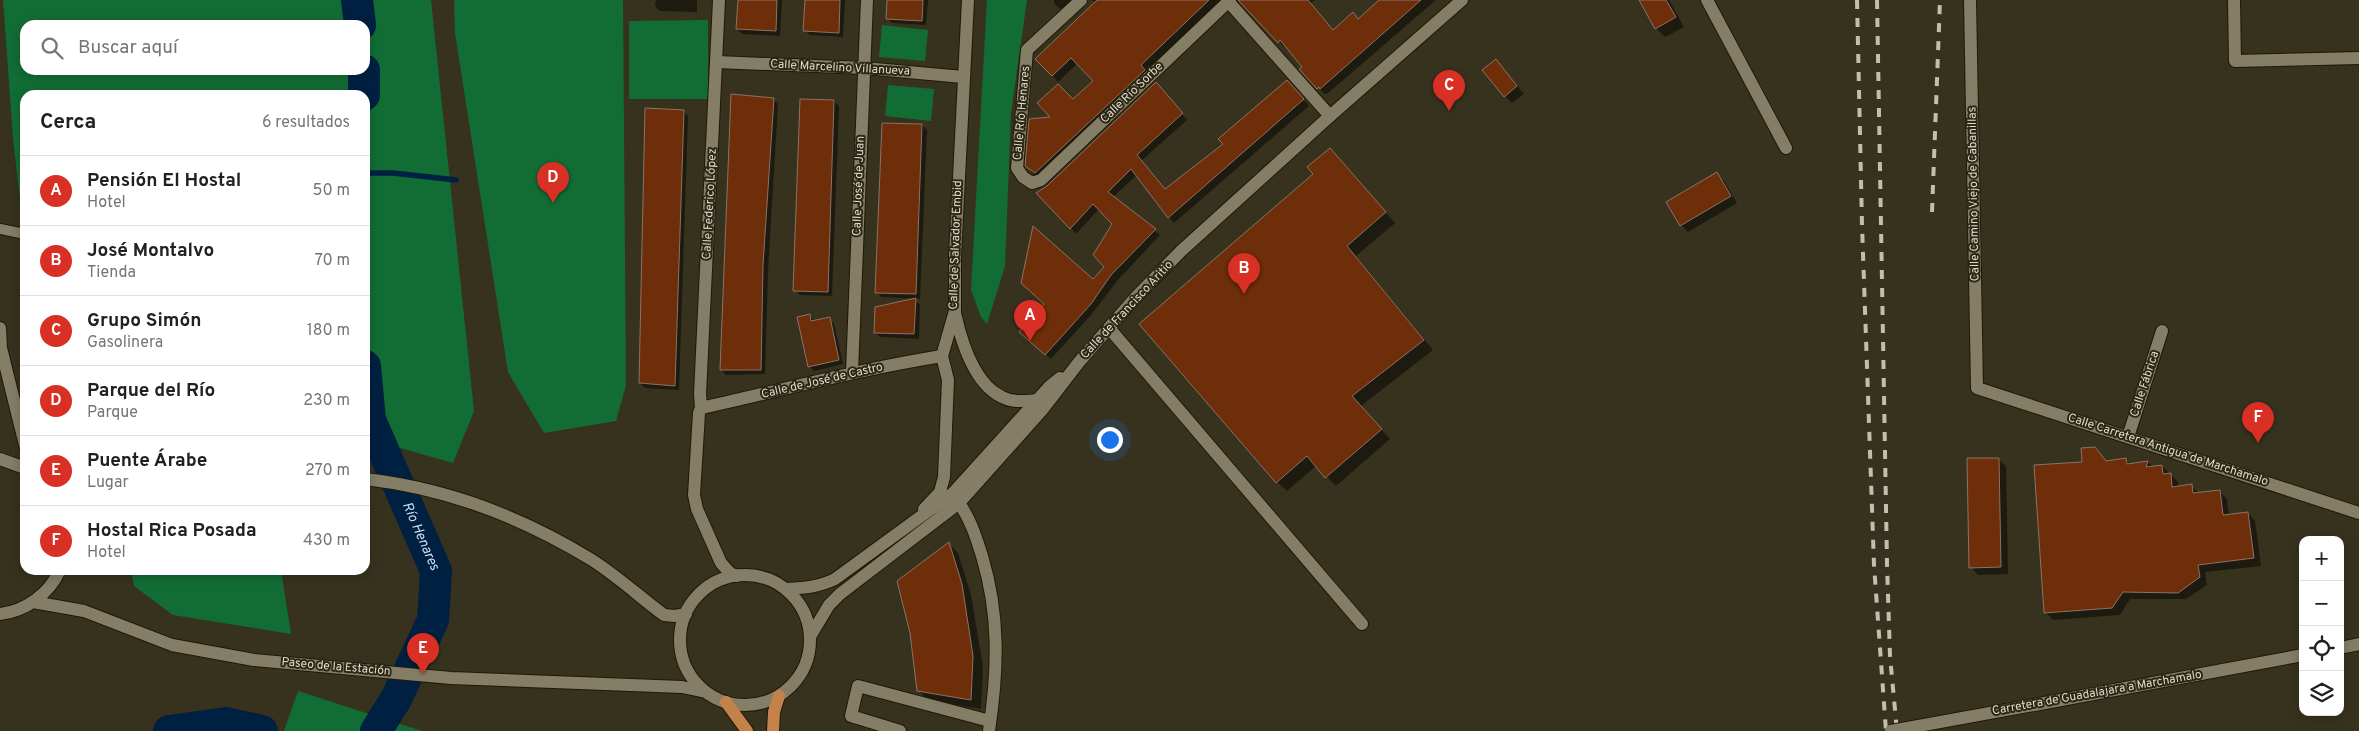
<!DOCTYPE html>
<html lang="es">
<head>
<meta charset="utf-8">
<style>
  body { margin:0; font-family:Overpass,sans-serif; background:#f2f2f2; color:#202124 }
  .controls { position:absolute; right:15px; bottom:15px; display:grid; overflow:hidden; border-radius:10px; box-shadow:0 2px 12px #0003 }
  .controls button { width:45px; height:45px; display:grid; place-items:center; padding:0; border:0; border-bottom:1px solid #e0e0e0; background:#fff; color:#202124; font:25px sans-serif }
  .you { position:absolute; left:1109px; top:439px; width:18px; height:18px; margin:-12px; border:4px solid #fff; border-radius:50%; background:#1a73e8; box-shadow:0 0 0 8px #1a73e833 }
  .badge { display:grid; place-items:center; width:32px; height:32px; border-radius:50%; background:#d93025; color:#fff; font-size:16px; font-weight:700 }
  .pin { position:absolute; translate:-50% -41px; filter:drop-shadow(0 1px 2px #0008) }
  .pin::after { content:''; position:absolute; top:26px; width:18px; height:15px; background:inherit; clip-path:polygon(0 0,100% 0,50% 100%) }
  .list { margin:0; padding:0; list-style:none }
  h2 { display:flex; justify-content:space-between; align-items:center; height:65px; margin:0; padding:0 20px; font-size:21px }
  h2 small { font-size:16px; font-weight:400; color:#757577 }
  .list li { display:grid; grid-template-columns:32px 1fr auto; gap:15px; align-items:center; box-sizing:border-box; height:70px; padding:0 20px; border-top:1px solid #e0e0e0 }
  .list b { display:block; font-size:19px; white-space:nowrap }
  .list p { margin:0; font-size:16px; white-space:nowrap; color:#757577 }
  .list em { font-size:16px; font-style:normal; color:#757577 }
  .icon { flex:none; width:28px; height:28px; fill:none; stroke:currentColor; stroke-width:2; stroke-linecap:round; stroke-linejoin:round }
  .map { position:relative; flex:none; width:2359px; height:731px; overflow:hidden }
  .search { position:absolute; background:#fff; box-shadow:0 2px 12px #0003; left:20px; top:20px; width:350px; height:55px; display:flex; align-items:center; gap:12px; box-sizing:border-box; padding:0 18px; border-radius:15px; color:#757577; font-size:19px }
  .panel { position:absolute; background:#fff; box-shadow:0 2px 12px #0003; left:20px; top:90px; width:350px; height:485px; border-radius:15px }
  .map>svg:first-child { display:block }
  .green { fill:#126d35; fill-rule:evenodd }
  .shadow { fill:#0007 }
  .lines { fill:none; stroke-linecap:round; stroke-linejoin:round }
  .stream { stroke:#002042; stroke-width:5.5 }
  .river { stroke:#002042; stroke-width:32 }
  .building { fill:#6e2e09; stroke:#8a7368 }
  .lane-casing { stroke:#1f1906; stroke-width:12 }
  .street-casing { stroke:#1f1906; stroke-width:14 }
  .secondary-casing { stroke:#1f1906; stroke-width:14 }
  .primary-casing { stroke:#1f1906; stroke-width:14 }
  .lane { stroke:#847e67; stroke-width:10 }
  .street { stroke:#847e67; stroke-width:12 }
  .secondary { stroke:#847e67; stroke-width:12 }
  .primary { stroke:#c28249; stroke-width:12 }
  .rail { stroke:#c2beb1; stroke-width:4; stroke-dasharray:9 9; stroke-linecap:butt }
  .secondary-bridge-casing { stroke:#1f1906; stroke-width:14; stroke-linecap:butt }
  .secondary-bridge { stroke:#847e67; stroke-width:12 }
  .labels { text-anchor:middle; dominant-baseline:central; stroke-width:4; stroke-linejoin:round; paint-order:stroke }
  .street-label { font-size:12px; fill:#dfdcd0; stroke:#2d2814 }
  .water-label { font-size:14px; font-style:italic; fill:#ccddf0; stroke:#2d2814 }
</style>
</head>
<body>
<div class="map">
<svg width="2359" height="731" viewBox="0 0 2359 731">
  <rect width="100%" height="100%" fill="#37321e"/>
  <path class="green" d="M3 0H431L474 411 453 463 365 438V95H25V245L13 138ZM25 25H365V70H25Z
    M454 0H623L626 385 616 421 544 433 508 372 455 33Z
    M987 0H1027L1011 113 1005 266 987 324 981 317 971 290Z
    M708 20V99H629V21Z
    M882 25 928 30 925 61 879 57Z
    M888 85 934 89 931 121 885 116Z
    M131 570H281L291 634 173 615 134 586Z
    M298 691 422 731H284Z"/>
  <path class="shadow" d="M656 0H697V12L660 11 655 6Z
    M739 0H782L780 36 742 34 737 29Z
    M806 0H845L843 37 810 35 805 31Z
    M889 0H928L926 25 892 23 888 19Z
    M1054 0H1083L1075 6 1060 9 1054 3Z
    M1091 0H1221L1146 72 1150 77 1043 178 1035 175 1028 168 1053 118 1094 81 1078 63 1058 82 1037 59 1096 2Z
    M1240 0H1315L1310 4 1333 31 1359 20 1381 0H1436L1327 94H1324L1287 46 1285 48Z
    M1640 0H1669L1684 27 1665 37 1656 28Z
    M1496 61 1524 94 1512 103 1505 96Z
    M1292 87 1309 106 1174 223 1137 175 1113 197 1160 235 1117 281 1091 315 1051 359 1026 337 1106 267 1113 224 1099 209 1076 234 1071 228 1047 187 1161 89 1187 120 1141 161 1165 191Z
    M773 99 778 104 768 271 765 374 726 375 721 370Z
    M834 101 839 106 832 296 800 295 795 290Z
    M683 111 688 116 679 390 645 388 640 383Z
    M922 125 927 130 920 299 881 297 877 292Z
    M1339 159 1395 223 1356 256 1433 350 1361 406 1390 439 1336 486 1316 466 1287 491 1277 482Z
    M1717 174 1724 181 1737 203 1688 232 1681 225Z
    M915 300 920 305 919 339 880 337 875 333Z
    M810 316 814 320 829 319 834 324 843 364 814 371 809 366Z
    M2095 448 2107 462 2125 459 2131 465 2148 462 2153 467 2162 466 2178 482V487L2191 486 2199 493 2219 491 2227 499 2229 515 2248 513 2255 521 2261 566 2205 572 2207 585 2186 599H2130L2120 615 2053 620 2046 613 2083 463Z
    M1998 459 2006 466 2008 574 1978 575 1971 567Z
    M948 543 958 553 971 595 983 667 981 709 928 700 918 690 911 633Z"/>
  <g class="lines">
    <path class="stream" d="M365 173H393L456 180"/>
    <g class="river">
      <path d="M357 0 360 25"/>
      <path d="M364 95V70"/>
      <path id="s1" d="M365 366 370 420 436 571 433 620 396 699 376 731"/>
      <path d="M169 731 226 723 262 731"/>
    </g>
  </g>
  <path class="building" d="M738 0H777L776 31 736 29Z
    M805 0H840L839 33 803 31Z
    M887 0H923L922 21 886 19Z
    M1097 0H1209L1141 65 1145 70 1035 173 1025 166 1029 119 1050 117 1037 103 1058 84 1073 99 1093 81 1071 58 1052 76 1035 59Z
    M1238 0H1308L1333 30 1353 12 1358 19 1379 0H1421L1320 89 1319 87 1317 89 1299 69 1302 67 1280 40 1278 43Z
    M1639 0H1666L1676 17 1655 29Z
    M1496 59 1517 86 1504 97 1482 70Z
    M1287 80 1304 99 1168 218 1131 169 1108 192 1156 229 1111 275 1091 304 1045 355 1019 332 1044 304 1021 283 1033 226 1093 279 1104 267 1093 255 1112 224 1093 204 1070 229 1036 193 1047 186 1156 82 1183 113 1137 155 1165 189 1223 144 1218 139Z
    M731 94 774 98 763 265 761 370H720Z
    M800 99 834 100 828 292 793 291Z
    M645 108 684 110 675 386 639 383Z
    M882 123 922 124 916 294 875 293Z
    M1330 148 1386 212 1347 246 1424 340 1352 396 1382 429 1325 478 1307 456 1276 483 1139 324 1313 174 1307 167Z
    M1717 172 1731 196 1680 226 1666 202Z
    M916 298 914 334 874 333 875 307Z
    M810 314 811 321 830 317 839 360 808 367 797 317Z
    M2095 447 2106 461 2126 458 2127 464 2148 461 2146 467 2162 465 2163 474 2171 473 2172 487 2192 484 2193 493 2220 490 2223 515 2248 512 2254 558 2198 565 2200 577 2178 593 2123 592 2112 608 2044 613 2034 465 2082 462 2081 448Z
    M1967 458H1999L2001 567 1969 568Z
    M949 542 962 584 973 656 971 700 917 691 910 633 897 581Z"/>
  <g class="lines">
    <defs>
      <path id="lane" d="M0 229 25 234"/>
      <path id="street" d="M1081 0 1027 50 1017 168 1023 177 1032 183 1041 180 1230 0
        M1227 0 1330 116
        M1707 0 1786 148
        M1970 0 1977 388 2359 513
        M2234 0 2235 61 2359 58
        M717 62 864 68 963 77
        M955 313C961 340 974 384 1002 397 1013 403 1025 401 1037 400
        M1109 328 1362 624
        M852 372 867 0
        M701 408 700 394 719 0
        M701 408C782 390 861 369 942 356
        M701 408 699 413 694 495 697 509 721 563 730 573 737 576
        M2128 437 2162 331
        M959 503C971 520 976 537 982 556 1000 616 998 670 989 731
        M924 509 940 492 944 477 948 380 942 356 955 311V256L968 0
        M900 731 851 716 858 686 990 721"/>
      <path id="secondary" d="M0 328 1 348 25 445
        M0 459 25 468
        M365 479C446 488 522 517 592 560 617 576 640 597 664 615L675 616 686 614
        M680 640a65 65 0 1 1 130 0a65 65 0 1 1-130 0Z
        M787 589C804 588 819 587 835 579L953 493 1049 387 1060 378
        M33 602 84 611 172 645 254 660 451 678 682 687 706 692
        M0 614C26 611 49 594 60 570
        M811 635 829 605 840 594 959 503 1042 410 1079 362 1136 297 1181 251 1330 116 1462 0
        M2340 648 2359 644
        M2034 705 2303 655"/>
      <path id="primary" d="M726 702 747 731
        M773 731 774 712 779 696"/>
    </defs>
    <use href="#lane" class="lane-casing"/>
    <use href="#street" class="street-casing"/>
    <use href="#secondary" class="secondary-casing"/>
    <use href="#primary" class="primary-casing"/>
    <use href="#lane" class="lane"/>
    <use href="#street" class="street"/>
    <use href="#secondary" class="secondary"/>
    <use href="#primary" class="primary"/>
    <path class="rail" d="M1857 0 1862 225 1874 565 1886 731
      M1877 0 1887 564 1890 656 1897 731
      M1932 212 1940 0"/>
    <defs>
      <path id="secondary-bridge" d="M1891 731 2034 705"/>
    </defs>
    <use href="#secondary-bridge" class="secondary-bridge-casing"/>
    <use href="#secondary-bridge" class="secondary-bridge"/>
  </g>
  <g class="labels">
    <g class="street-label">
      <text transform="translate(840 68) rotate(3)">Calle Marcelino Villanueva</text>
      <text transform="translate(1132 93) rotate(-44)">Calle Río Sorbe</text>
      <text transform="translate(1022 113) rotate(-85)">Calle Río Henares</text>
      <text transform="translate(859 186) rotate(-88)">Calle José de Juan</text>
      <text transform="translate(1974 194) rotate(-91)">Calle Camino Viejo de Cabanillas</text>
      <text transform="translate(710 204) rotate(-87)">Calle Federico López</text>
      <text transform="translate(956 245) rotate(-88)">Calle de Salvador Embid</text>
      <text transform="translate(1127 310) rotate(-47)">Calle de Francisco Aritio</text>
      <text transform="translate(822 381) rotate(-13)">Calle de José de Castro</text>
      <text transform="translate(2145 384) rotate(-72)">Calle Fábrica</text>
      <text transform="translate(2168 450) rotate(18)">Calle Carretera Antigua de Marchamalo</text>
      <text transform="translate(336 667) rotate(5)">Paseo de la Estación</text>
      <text transform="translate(2097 693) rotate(-10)">Carretera de Guadalajara a Marchamalo</text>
    </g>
    <g class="water-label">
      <text stroke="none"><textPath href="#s1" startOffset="181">Río Henares</textPath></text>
    </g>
  </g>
</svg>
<div class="controls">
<button>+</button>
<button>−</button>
<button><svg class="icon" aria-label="locate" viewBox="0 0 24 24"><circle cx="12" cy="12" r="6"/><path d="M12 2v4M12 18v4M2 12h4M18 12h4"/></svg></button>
<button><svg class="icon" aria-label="layers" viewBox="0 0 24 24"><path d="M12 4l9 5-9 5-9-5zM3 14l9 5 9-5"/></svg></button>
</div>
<div class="you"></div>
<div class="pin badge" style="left:1030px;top:341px">A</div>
<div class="pin badge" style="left:1244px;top:294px">B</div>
<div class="pin badge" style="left:1449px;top:111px">C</div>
<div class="pin badge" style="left:553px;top:203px">D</div>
<div class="pin badge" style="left:423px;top:674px">E</div>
<div class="pin badge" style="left:2258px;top:443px">F</div>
<div class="search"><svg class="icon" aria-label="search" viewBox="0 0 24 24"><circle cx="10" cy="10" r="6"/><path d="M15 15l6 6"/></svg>Buscar aquí</div>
<section class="panel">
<h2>Cerca<small>6 resultados</small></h2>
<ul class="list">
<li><span class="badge">A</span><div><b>Pensión El Hostal</b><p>Hotel</p></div><em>50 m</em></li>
<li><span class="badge">B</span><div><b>José Montalvo</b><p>Tienda</p></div><em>70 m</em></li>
<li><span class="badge">C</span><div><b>Grupo Simón</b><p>Gasolinera</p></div><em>180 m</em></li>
<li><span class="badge">D</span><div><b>Parque del Río</b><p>Parque</p></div><em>230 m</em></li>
<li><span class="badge">E</span><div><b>Puente Árabe</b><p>Lugar</p></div><em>270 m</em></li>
<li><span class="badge">F</span><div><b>Hostal Rica Posada</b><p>Hotel</p></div><em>430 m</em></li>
</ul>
</section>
</div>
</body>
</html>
